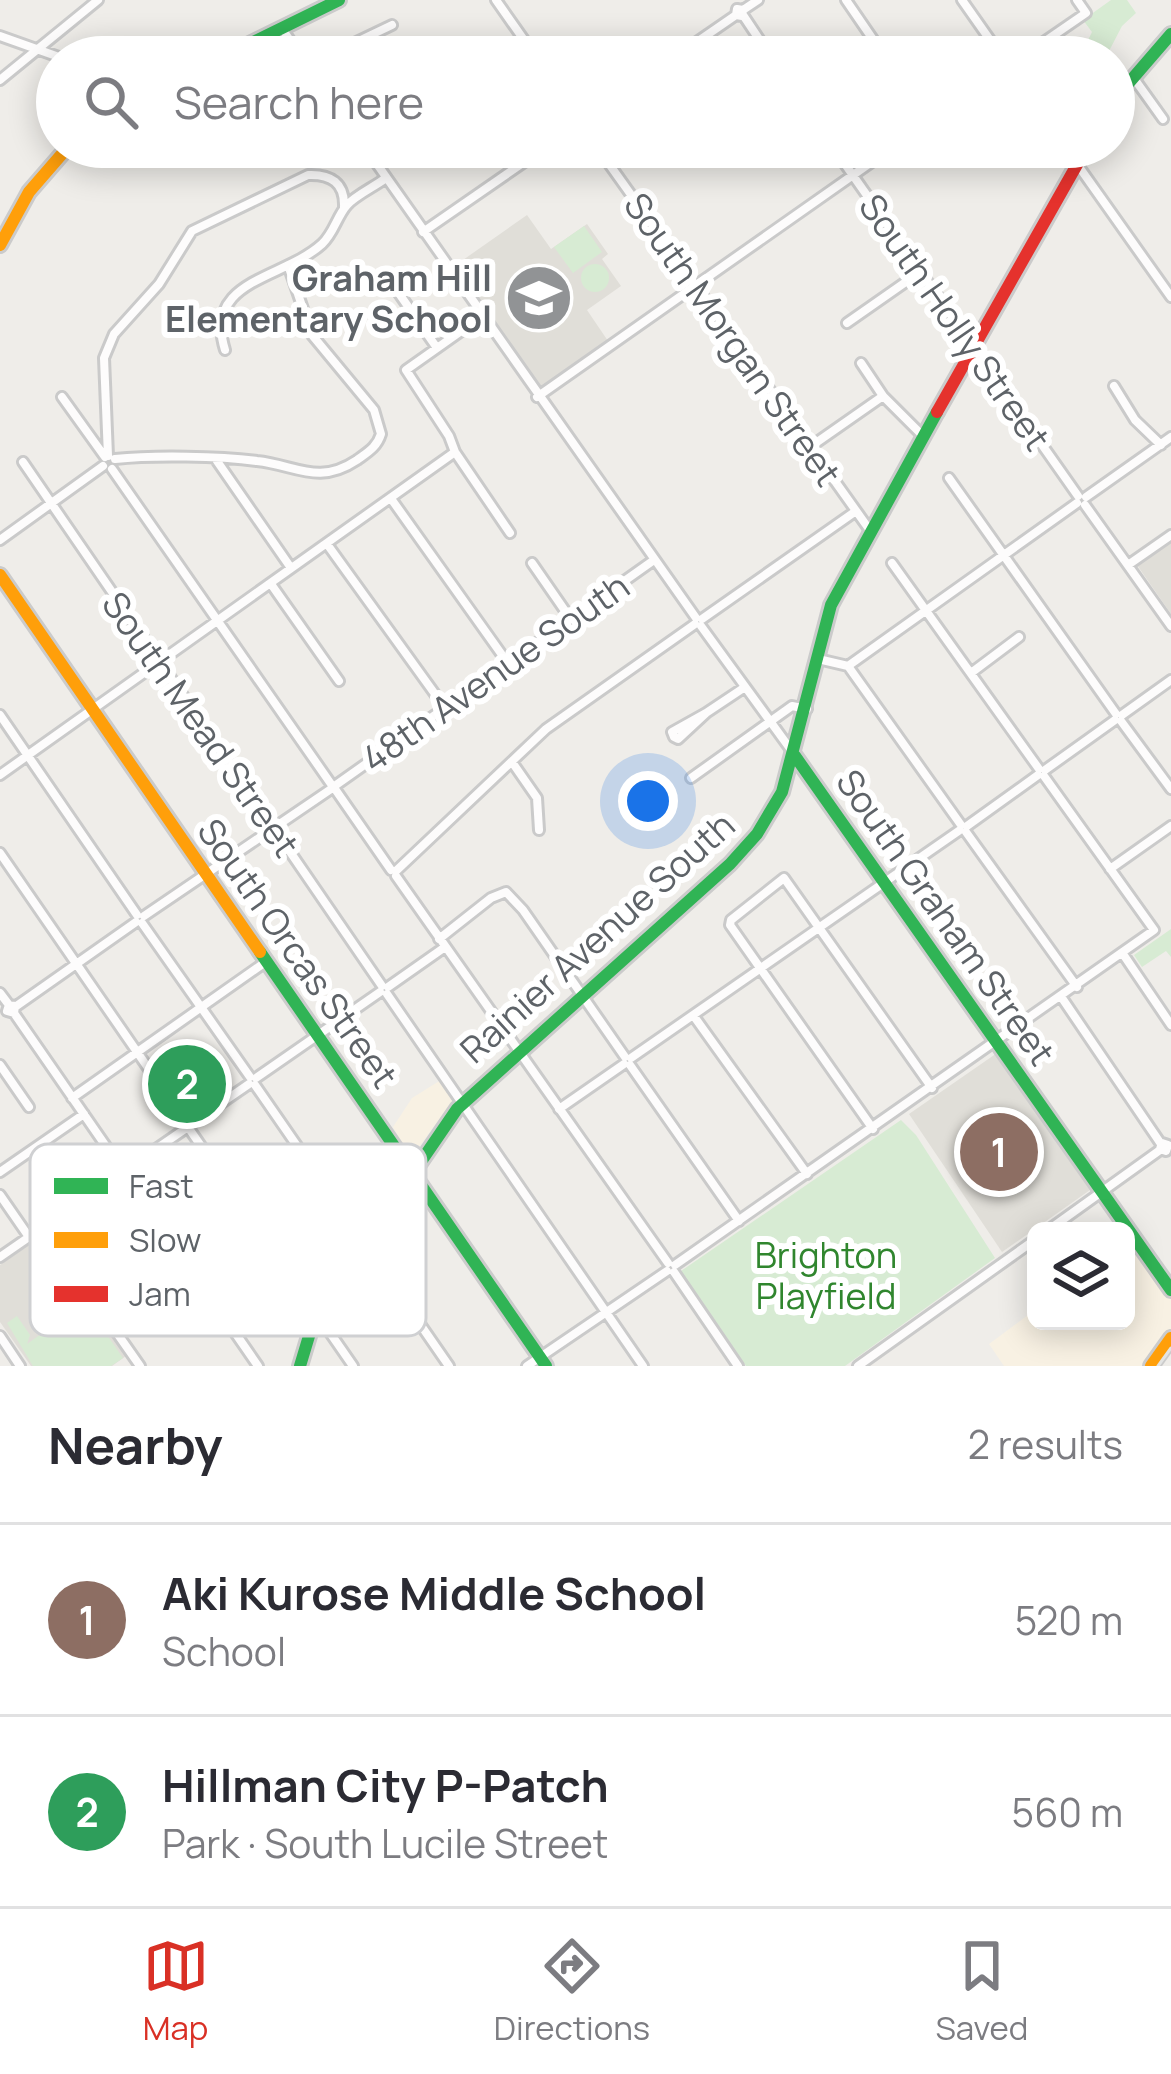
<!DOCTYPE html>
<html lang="en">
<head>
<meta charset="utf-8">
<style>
  body { margin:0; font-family:Manrope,sans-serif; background:#f2f2f3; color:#2b2b33 }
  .controls { position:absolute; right:36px; bottom:36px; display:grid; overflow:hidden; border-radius:18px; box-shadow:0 6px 30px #0003 }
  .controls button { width:108px; height:108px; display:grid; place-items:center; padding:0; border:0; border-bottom:3px solid #e1e1e2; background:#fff; color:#2b2b33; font:60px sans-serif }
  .you { position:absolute; left:648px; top:801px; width:42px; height:42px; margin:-30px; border:9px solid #fff; border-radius:50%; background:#1a73e8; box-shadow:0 0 0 18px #1a73e833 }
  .badge { display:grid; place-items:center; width:78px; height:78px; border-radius:50%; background:#d93025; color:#fff; font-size:39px; font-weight:700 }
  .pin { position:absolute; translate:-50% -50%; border:6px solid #fff; box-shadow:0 3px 12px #0006 }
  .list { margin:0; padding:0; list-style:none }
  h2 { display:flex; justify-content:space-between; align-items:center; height:156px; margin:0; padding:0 48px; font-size:51px }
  h2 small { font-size:39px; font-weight:400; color:#7c7c81 }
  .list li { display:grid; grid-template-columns:78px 1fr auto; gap:36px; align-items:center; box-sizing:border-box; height:192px; padding:0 48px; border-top:3px solid #e1e1e2 }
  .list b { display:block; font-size:45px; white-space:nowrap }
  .list p { margin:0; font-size:39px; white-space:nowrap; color:#7c7c81 }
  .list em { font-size:39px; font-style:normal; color:#7c7c81 }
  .icon { flex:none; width:66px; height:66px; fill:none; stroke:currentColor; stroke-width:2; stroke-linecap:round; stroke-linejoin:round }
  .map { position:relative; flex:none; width:1171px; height:1366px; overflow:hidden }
  .search { position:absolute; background:#fff; box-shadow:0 6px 30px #0003; left:36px; right:36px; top:36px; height:132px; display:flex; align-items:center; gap:30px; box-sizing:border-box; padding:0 42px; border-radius:66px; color:#7c7c81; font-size:45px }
  .sheet { height:540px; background:#fff }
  nav { display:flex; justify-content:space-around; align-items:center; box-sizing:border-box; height:168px; border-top:3px solid #e1e1e2; background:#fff; font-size:33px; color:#7c7c81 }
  nav a { display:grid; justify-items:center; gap:6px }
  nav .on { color:#d93025 }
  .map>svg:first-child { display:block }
  .commercial { fill:#f8f1e3 }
  .education { fill:#e0ded8 }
  .green { fill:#d7ebd3 }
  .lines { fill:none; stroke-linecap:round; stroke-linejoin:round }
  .street-casing { stroke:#cacaca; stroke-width:14 }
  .fast-casing { stroke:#cbcbcb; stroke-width:18 }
  .slow-casing { stroke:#cbcbcb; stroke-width:18 }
  .jam-casing { stroke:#cbcbcb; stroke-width:18 }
  .street { stroke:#fdfcfc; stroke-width:8 }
  .fast { stroke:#30b455; stroke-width:12 }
  .slow { stroke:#ff9f0a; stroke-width:12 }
  .jam { stroke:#e5322d; stroke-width:12 }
  .tram { stroke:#e3e4e3; stroke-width:3 }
  .labels { text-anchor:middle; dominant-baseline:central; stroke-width:12; stroke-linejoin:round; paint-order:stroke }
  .poi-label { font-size:36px; font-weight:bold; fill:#5e6368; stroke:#fff; text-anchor:end }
  .street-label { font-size:36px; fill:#5e6368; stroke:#fff }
  .park-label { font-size:36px; fill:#30862e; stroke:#fff }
  .key { fill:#fff; stroke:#cfd0d2; stroke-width:3 }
  .key-label { font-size:33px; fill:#5e6368 }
</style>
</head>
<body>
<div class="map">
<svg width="1171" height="1366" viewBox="0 0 1171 1366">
  <rect width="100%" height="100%" fill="#efede9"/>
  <path class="commercial" d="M441 1080 453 1100 335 1263 311 1246 352 1215 342 1199 363 1169 401 1141 393 1127 412 1098Z
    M1137 1248 1171 1297V1331L1145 1366H1004L989 1344 1036 1309V1321H1126V1255Z"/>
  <path class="education" d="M527 215 551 249 587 224 608 254 602 259 621 286 587 310 608 341 538 389 453 267Z
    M1171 541V614L1137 565Z
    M997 1053 1090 1190 1002 1252 909 1114Z
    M46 1233 126 1356 112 1366H31L0 1322V1265Z"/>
  <path class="green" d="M1111 0H1127L1136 13 1122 26 1108 53 1095 57 1085 46 1092 32 1083 20Z
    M584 226 602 252 573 273 554 247Z
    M581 278a14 14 0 1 1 28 0a14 14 0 1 1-28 0Z
    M1171 929V957L1166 951 1142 967 1134 955Z
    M188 1056 214 1094 187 1113 160 1075Z
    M901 1120 916 1135 995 1258 845 1366H746L681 1271Z
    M85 1303 123 1358 111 1366H33L7 1323 17 1316 30 1335 27 1344Z"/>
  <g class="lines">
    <defs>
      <path id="street" d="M496 0 536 57
        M846 0 885 57
        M962 0 1002 57
        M737 9 743 10 742 16 736 15Z
        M743 10 758 0
        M743 15 771 57
        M282 29 302 57
        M0 36 59 57
        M325 57 392 25
        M675 57 736 15
        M1022 57 1086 13 1077 0
        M1133 77 1163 119
        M0 80 98 0
        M365 147 696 618
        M597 147 869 529
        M833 147 1078 496
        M1065 147 1171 297
        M423 232 546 147
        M391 282 437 348
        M481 317 406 370 449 436 455 452 510 533
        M847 323 920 272
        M225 350C203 279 282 280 322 244 334 233 337 216 347 205 356 195 374 187 386 178
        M861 363 883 396 922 435
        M1114 386 1135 420 1161 445
        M62 397 105 457
        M537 397 893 147
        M810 447 883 396
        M108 456 104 358 114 334 159 284 192 231 308 175C331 174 345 183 344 207
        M115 459C153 455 219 456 257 461 296 465 318 486 357 460 368 452 377 447 381 434L374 410 312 335 288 265
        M217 461 291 568
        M23 462 382 986
        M112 469 331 784
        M949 478 1116 714
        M1086 497 1171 437
        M392 500 507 662
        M1085 505 1171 626
        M0 540 103 466
        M327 544 445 708
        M532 563 570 618
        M892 563 1039 769
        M1128 565 1171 535
        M271 584 339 681
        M702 619 856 511
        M701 626 794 754
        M818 659 848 666 961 825
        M848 666 1077 503
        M971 673 1019 637
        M706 713 672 732 674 737 678 739 706 713 745 687
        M0 715 137 915
        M1122 715 1171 680
        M1121 721 1171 789
        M512 762 537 798 539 830
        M1045 770 1115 720
        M0 775 455 452
        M691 778 792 706 807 709
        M336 785 654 560
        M335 789 391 870
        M967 826 1038 775
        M966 832 1077 987
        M0 853 186 1123
        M1110 869 1171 826
        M397 870 546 729 695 624
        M396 876 668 1263
        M144 916 331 789
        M142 923 250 1077
        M439 939 491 898 506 892 523 910 625 1057
        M1123 954 1171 1025
        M388 987 445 947
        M0 993 9 1005
        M387 994 643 1366
        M1062 998 1161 1144
        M9 1005 15 1006 14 1013 7 1011Z
        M15 1007 136 922
        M14 1013 121 1168
        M693 1015 807 1174
        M631 1058 960 830
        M0 1065 29 1107
        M630 1065 739 1221
        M256 1078 380 992
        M255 1085 449 1366
        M72 1098 267 961
        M559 1109 624 1064
        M191 1124 249 1084
        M873 1129 730 925 731 920 784 878 932 1088
        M190 1130 353 1366
        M1162 1143 1168 1145 1166 1151 1160 1149Z
        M127 1169 185 1129
        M0 1172 84 1114
        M126 1175 258 1366
        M0 1195 29 1237
        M1047 1231 1160 1150
        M0 1257 120 1174
        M675 1265 1154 930 1044 776
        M674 1272 738 1366
        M0 1336 20 1366
        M140 1366 98 1306 97 1295 104 1287 171 1240
        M527 1366 667 1271
        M858 1366 1036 1239"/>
      <path id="fast" d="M223 57 339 0
        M1114 100 1171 34
        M795 756 1171 1290
        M260 952 546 1366
        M300 1366 315 1316 457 1109 730 864 757 834 782 792 831 605 937 412"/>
      <path id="slow" d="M0 245 29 192 68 147
        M0 575 260 952
        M1151 1366 1171 1338"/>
      <path id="jam" d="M937 412 1087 147"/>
    </defs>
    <use href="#street" class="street-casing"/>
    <use href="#fast" class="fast-casing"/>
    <use href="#slow" class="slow-casing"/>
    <use href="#jam" class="jam-casing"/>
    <use href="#street" class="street"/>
    <use href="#fast" class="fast"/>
    <use href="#slow" class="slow"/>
    <use href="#jam" class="jam"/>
    <path class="tram" d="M1158 1366 1171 1348"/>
  </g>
  <defs>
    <symbol id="school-disc" viewBox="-11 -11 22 22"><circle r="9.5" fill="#919395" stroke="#fff"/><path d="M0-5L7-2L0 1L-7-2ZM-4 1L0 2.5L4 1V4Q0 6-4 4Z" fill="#fff"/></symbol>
  </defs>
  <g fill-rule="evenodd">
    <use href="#school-disc" x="501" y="260" width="76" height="76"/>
  </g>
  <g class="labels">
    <g class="poi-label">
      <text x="492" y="277">Graham Hill<tspan x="492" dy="41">Elementary School</tspan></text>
    </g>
    <g class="street-label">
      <text transform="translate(955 322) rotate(55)">South Holly Street</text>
      <text transform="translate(733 339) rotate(55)">South Morgan Street</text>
      <text transform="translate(495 672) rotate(-35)">48th Avenue South</text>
      <text transform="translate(201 724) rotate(55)">South Mead Street</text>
      <text transform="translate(946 917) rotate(55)">South Graham Street</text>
      <text transform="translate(597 937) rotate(-42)">Rainier Avenue South</text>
      <text transform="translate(298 953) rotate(55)">South Orcas Street</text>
    </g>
    <g class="park-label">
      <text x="826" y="1254">Brighton<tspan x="826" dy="41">Playfield</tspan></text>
    </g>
  </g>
  <rect x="30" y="1144" width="396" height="192" rx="18" class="key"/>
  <rect x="54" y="1178" width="54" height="16" fill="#30b455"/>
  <rect x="54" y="1232" width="54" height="16" fill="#ff9f0a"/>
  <rect x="54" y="1286" width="54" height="16" fill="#e5322d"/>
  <g class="key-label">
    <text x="129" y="1198">Fast</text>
    <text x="129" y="1252">Slow</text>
    <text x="129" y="1306">Jam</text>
  </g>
</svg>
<div class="controls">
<button><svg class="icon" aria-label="layers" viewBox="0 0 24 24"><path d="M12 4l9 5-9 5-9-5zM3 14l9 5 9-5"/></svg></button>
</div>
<div class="you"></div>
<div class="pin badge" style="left:999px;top:1152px;background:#8d6e63">1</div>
<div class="pin badge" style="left:187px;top:1084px;background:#2e9e5b">2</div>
<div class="search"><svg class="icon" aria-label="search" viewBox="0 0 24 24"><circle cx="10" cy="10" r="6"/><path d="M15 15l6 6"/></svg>Search here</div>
</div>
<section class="sheet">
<h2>Nearby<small>2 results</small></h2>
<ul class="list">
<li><span class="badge" style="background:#8d6e63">1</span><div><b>Aki Kurose Middle School</b><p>School</p></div><em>520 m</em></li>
<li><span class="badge" style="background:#2e9e5b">2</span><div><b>Hillman City P-Patch</b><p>Park · South Lucile Street</p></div><em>560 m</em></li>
</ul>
</section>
<nav>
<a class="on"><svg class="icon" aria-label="map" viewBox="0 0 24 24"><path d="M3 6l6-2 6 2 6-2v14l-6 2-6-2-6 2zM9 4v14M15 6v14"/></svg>Map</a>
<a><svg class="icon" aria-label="directions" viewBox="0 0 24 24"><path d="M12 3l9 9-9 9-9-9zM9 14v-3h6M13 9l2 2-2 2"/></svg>Directions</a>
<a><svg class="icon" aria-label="saved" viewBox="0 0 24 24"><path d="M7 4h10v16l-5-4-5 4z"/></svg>Saved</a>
</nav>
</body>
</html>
